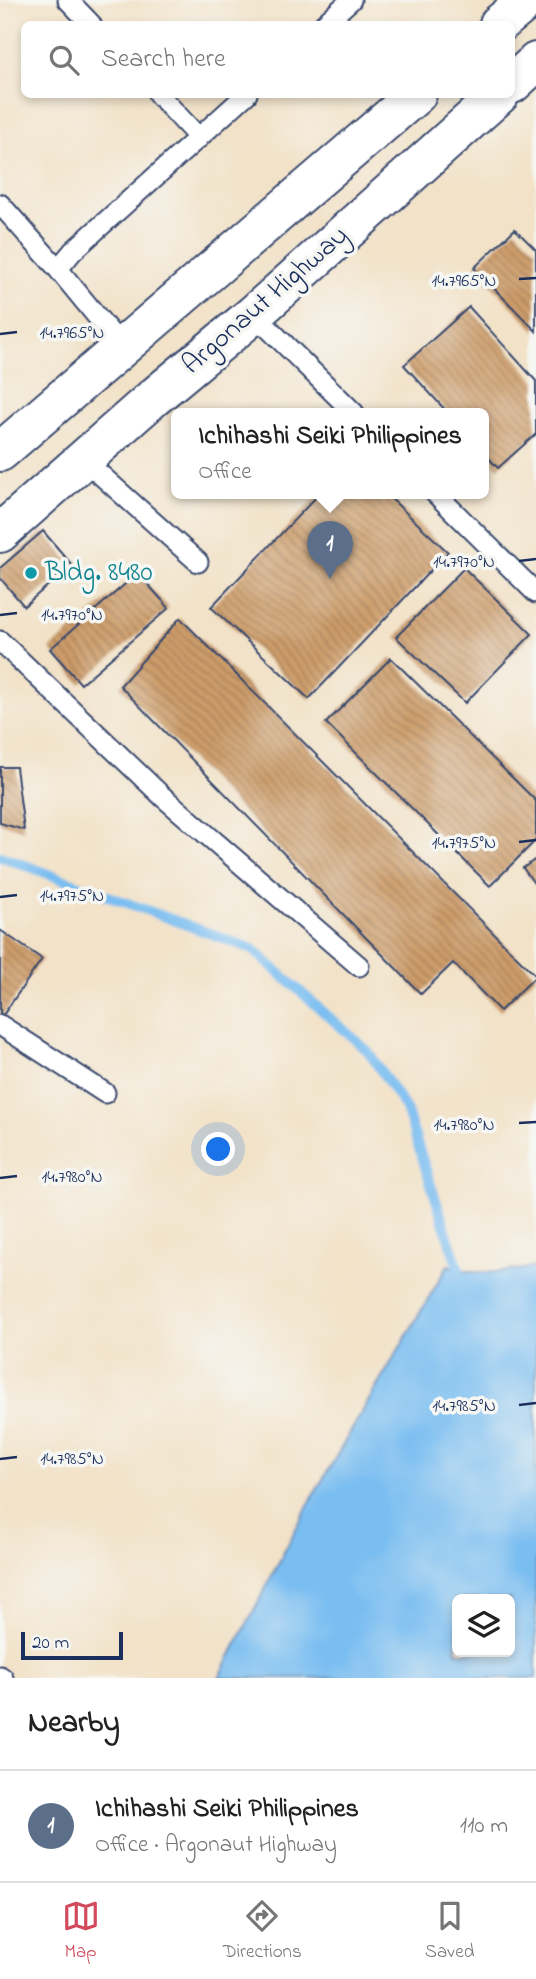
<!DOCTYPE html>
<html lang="en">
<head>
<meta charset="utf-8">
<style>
  body { margin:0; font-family:"Indie Flower",sans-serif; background:#f6f6f6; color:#222 }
  .controls { position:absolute; right:21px; bottom:21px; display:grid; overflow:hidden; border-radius:10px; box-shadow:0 4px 10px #0003 }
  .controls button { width:63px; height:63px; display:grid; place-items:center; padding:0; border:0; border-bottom:2px solid #e0e0e0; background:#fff; color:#222; font:35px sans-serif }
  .scale { position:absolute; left:21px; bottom:18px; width:102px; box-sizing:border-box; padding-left:7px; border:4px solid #1b2f5e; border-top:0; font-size:19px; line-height:24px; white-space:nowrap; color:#1b2f5e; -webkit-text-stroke:5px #f6f6f2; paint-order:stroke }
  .you { position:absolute; left:219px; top:1150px; width:24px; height:24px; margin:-18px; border:5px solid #fff; border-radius:50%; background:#1a73e8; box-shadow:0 0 0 10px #1a73e833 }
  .badge { display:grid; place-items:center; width:46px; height:46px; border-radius:50%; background:#d1495b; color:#fff; font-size:23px; font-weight:700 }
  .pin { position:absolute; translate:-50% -58px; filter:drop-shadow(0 2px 4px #0008) }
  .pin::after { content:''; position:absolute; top:37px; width:24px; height:21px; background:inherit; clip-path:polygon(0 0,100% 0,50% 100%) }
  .popup { position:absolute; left:171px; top:408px; width:318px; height:91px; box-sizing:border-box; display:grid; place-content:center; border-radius:10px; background:#fff; filter:drop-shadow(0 2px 5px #0005); font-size:23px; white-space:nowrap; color:#767676 }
  .popup b { font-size:26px; color:#222 }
  .popup::after { content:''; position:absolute; left:50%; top:100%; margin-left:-14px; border:14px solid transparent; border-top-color:#fff }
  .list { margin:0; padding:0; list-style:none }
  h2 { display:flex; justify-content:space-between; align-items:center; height:91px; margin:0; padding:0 28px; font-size:30px }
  h2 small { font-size:23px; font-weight:400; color:#767676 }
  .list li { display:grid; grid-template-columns:46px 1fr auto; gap:21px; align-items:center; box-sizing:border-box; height:112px; padding:0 28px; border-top:2px solid #e0e0e0 }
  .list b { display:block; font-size:26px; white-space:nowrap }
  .list p { margin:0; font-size:23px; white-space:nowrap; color:#767676 }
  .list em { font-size:23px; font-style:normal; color:#767676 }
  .icon { flex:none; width:38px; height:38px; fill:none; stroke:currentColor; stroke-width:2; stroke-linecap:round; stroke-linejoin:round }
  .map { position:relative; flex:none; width:536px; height:1678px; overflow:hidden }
  .search { position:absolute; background:#fff; box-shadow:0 4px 10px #0003; left:21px; right:21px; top:21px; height:77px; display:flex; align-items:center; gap:18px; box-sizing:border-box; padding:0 24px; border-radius:10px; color:#767676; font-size:26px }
  .sheet { height:203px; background:#fff }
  nav { display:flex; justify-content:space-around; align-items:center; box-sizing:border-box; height:98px; border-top:2px solid #e0e0e0; background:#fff; font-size:19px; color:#767676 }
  nav a { display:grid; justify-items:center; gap:4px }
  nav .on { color:#d1495b }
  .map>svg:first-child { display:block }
  .water { fill:#7abef1; stroke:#4a76a8; stroke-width:2; fill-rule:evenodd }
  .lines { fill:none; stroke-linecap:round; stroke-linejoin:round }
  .stream { stroke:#7abef1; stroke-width:10 }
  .building { fill:url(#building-back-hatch) }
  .lane-casing { stroke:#3b4a6e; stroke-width:23 }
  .primary-casing { stroke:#3b4a6e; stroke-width:42 }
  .lane { stroke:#fff; stroke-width:19 }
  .primary { stroke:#fff; stroke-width:38 }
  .ticks { fill:none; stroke:#1b2f5e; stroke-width:2.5 }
  .culture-dot { fill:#0f9aa8; stroke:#f6f6f2; stroke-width:2.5 }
  .labels { text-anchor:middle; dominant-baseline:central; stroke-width:7; stroke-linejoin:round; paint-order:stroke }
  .street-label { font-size:28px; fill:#1b2f5e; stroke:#f6f6f2 }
  .culture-label { font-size:28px; fill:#0d838f; stroke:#f6f6f2; text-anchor:start }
  .ticks-label { font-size:18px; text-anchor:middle; fill:#1b2f5e; stroke:#f6f6f2; stroke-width:7; stroke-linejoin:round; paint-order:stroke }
</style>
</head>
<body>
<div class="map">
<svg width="536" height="1678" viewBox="0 0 536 1678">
  <defs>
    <pattern id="building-back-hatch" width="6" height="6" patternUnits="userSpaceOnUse" patternTransform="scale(1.75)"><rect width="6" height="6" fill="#cd9c69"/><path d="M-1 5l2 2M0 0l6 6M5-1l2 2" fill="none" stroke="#a6805a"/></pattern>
  </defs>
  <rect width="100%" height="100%" fill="#f6f6f2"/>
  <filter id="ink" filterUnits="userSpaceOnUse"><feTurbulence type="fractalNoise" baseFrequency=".0143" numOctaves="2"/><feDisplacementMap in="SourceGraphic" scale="14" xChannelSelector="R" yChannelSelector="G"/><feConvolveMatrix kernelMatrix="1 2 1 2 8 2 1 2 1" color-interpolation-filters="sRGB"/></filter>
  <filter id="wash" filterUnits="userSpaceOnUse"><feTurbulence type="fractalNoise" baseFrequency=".00686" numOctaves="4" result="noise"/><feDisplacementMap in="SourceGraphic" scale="28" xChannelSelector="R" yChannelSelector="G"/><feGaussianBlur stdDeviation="1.57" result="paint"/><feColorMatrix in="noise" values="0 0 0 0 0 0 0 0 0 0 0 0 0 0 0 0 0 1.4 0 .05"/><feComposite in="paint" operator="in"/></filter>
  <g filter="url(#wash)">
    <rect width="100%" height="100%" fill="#f2e2c8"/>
    <path class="water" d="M448 1265C476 1278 506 1271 536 1267V1678H219L312 1498ZM457 1599H510V1652H457Z"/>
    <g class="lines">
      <path class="stream" d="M0 856 252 949 368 1051 406 1109 459 1270"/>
    </g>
    <g id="blocks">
      <path class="building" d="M515 229 536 250V331L474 268Z
        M469 307 536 381V434L498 468 484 453V413H448L404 365Z
        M320 493H385L448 552 309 699 211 607Z
        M43 531 72 565 24 606 0 578V568Z
        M464 568 532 634 465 703 396 637Z
        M138 573 169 608 81 684 50 649Z
        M180 618 536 976 500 1011 453 963 421 994 120 686Z
        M391 658 536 801V840L490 886 326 723Z
        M0 767H16L24 830 0 823Z
        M536 859V886L523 868Z
        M0 930 42 959 3 1015 0 1013Z"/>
    </g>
  </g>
  <g filter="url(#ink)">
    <use href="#blocks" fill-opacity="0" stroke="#3b4a6e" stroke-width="2"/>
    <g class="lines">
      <defs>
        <path id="lane" d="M68 0 91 24
          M324 24 351 0
          M158 94 199 138
          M0 204 58 269
          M254 314 354 413
          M122 347 58 269 73 251 247 94
          M83 459 198 562
          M435 493 536 593
          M0 641 162 796 359 966
          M0 1025 105 1093
          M0 1676 3 1678"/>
        <path id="primary" d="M499 24 528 0
          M512 84 536 62
          M0 452 417 94
          M0 533 153 398 254 314 500 94"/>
      </defs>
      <use href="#lane" class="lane-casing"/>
      <use href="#primary" class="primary-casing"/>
      <use href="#lane" class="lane"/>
      <use href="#primary" class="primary"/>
    </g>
  </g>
  <path class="ticks" d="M519 279 536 278M0 334 17 332M519 561 536 559M0 615 17 613M519 842 536 840M0 897 17 895M519 1123 536 1122M0 1178 17 1176M519 1405 536 1403M0 1459 17 1457"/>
  <circle class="culture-dot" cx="31" cy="573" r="7"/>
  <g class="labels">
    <g class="street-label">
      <text transform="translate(266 301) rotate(-41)">Argonaut Highway</text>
    </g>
    <g class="culture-label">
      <text x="45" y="573">Bldg. 8480</text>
    </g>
  </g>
  <g class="ticks-label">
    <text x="464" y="286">14.7965°N</text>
    <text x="72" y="338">14.7965°N</text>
    <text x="464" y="567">14.7970°N</text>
    <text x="72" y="620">14.7970°N</text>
    <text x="464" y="848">14.7975°N</text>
    <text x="72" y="901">14.7975°N</text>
    <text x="464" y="1130">14.7980°N</text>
    <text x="72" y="1182">14.7980°N</text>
    <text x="464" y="1411">14.7985°N</text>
    <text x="72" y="1464">14.7985°N</text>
  </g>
</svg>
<div class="controls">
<button><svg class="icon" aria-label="layers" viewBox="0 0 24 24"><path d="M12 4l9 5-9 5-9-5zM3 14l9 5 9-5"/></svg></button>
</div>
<div class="scale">20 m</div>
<div class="you"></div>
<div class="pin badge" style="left:330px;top:579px;background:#5c6f8a">1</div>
<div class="popup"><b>Ichihashi Seiki Philippines</b>Office</div>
<div class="search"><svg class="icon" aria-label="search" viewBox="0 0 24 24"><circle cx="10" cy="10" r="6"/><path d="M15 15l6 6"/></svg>Search here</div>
</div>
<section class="sheet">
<h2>Nearby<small></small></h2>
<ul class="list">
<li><span class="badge" style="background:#5c6f8a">1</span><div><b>Ichihashi Seiki Philippines</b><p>Office · Argonaut Highway</p></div><em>110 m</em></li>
</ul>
</section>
<nav>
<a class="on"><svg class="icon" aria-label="map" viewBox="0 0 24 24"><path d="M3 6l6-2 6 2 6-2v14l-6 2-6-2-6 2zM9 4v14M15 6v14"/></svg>Map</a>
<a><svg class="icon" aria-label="directions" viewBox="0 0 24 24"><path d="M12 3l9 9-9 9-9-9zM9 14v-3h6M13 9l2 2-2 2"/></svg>Directions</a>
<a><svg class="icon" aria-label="saved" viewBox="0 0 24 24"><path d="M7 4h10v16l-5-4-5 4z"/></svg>Saved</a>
</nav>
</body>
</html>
